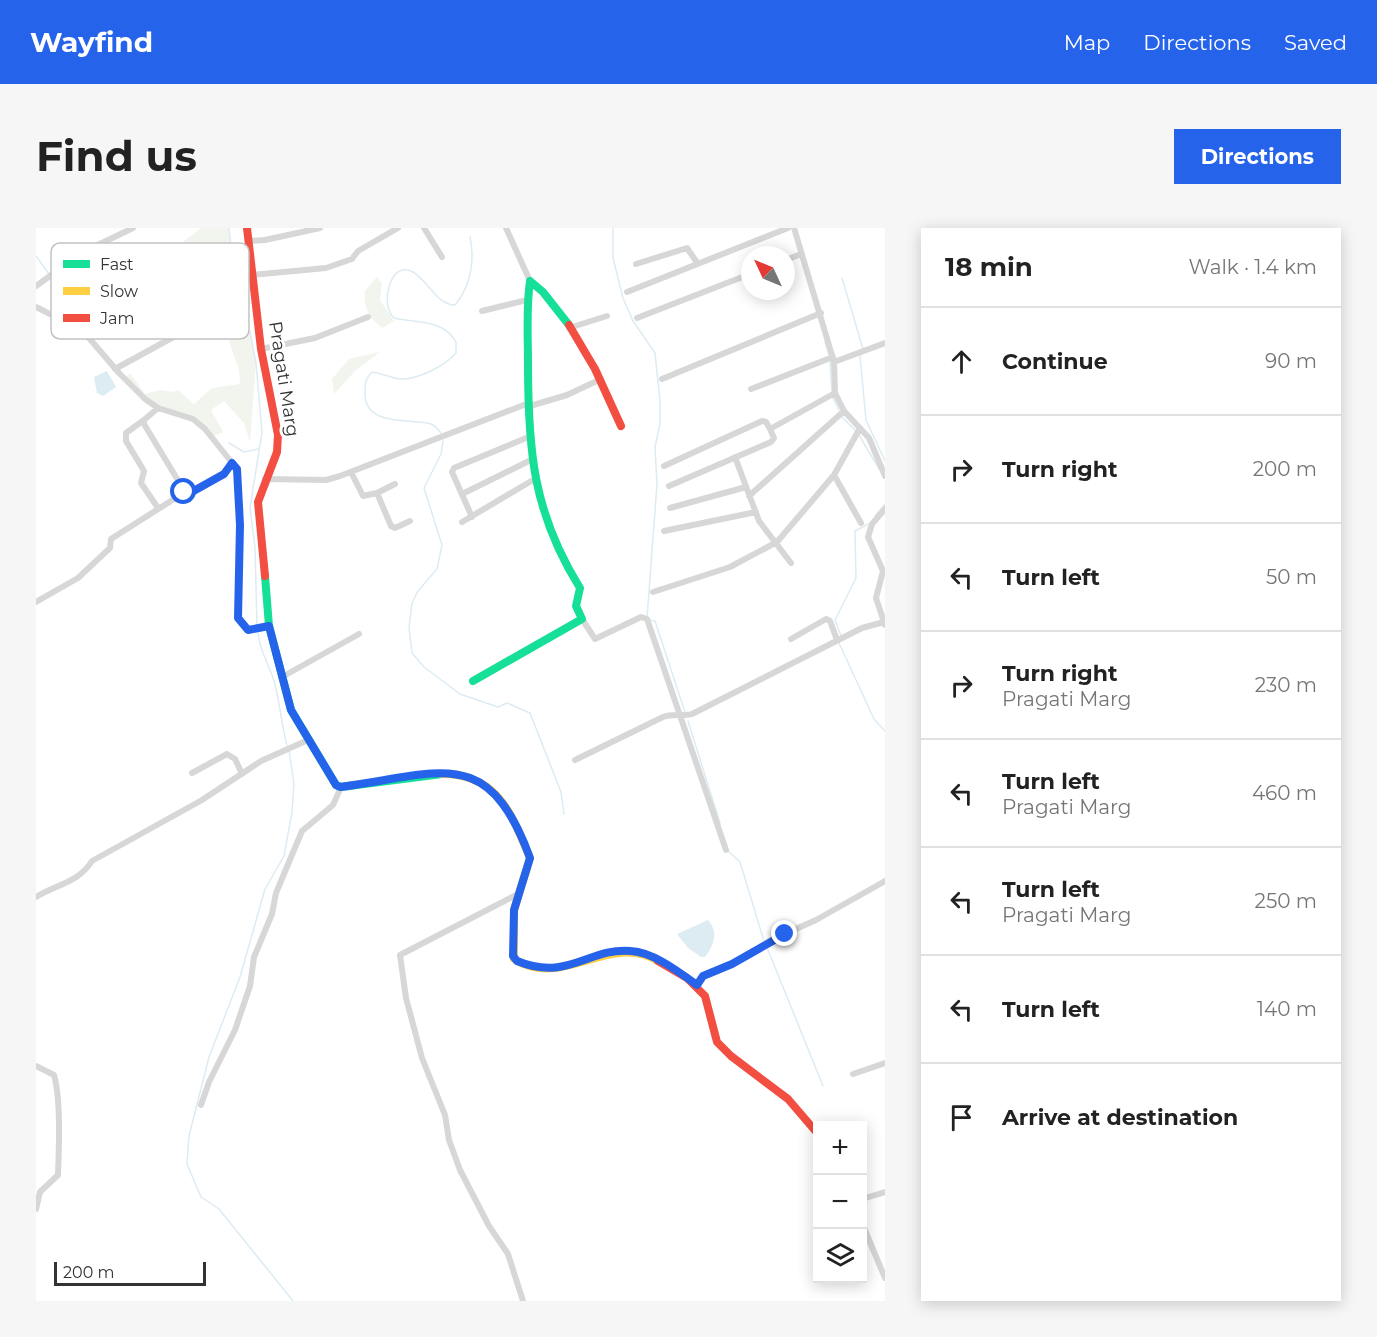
<!DOCTYPE html>
<html lang="en">
<head>
<meta charset="utf-8">
<style>
  body { margin:0; font-family:Montserrat,sans-serif; background:#f6f6f6; color:#222 }
  .controls { position:absolute; right:18px; bottom:18px; display:grid; overflow:hidden; border-radius:0px; box-shadow:0 3px 15px #0003 }
  .controls button { width:54px; height:54px; display:grid; place-items:center; padding:0; border:0; border-bottom:2px solid #e0e0e0; background:#fff; color:#222; font:30px sans-serif }
  .compass { position:absolute; left:705px; top:18px; width:54px; height:54px; border-radius:50%; background:#fff; box-shadow:0 3px 15px #0003; rotate:314deg }
  .scale { position:absolute; left:18px; bottom:15px; width:152px; box-sizing:border-box; padding-left:6px; border:3px solid #333; border-top:0; font-size:16px; line-height:21px; white-space:nowrap; color:#333; -webkit-text-stroke:4px #fff; paint-order:stroke }
  .stop { position:absolute; width:18px; height:18px; margin:-14px; border:4px solid #2563eb; border-radius:50%; background:#fff }
  .stop.end { background:#2563eb; border-color:#fff; box-shadow:0 2px 6px #0008 }
  .list { margin:0; padding:0; list-style:none }
  h2 { display:flex; justify-content:space-between; align-items:center; height:78px; margin:0; padding:0 24px; font-size:26px }
  h2 small { font-size:20px; font-weight:400; color:#767676 }
  .list li { display:grid; grid-template-columns:39px 1fr auto; gap:18px; align-items:center; box-sizing:border-box; height:108px; padding:0 24px; border-top:2px solid #e0e0e0 }
  .list b { display:block; font-size:22px; white-space:nowrap }
  .list p { margin:0; font-size:20px; white-space:nowrap; color:#767676 }
  .list em { font-size:20px; font-style:normal; color:#767676 }
  .icon { flex:none; width:33px; height:33px; fill:none; stroke:currentColor; stroke-width:2; stroke-linecap:round; stroke-linejoin:round }
  .map { position:relative; flex:none; width:849px; height:1073px; overflow:hidden; border-radius:0px }
  header { display:flex; align-items:center; gap:36px; box-sizing:border-box; height:84px; padding:0 30px; background:#2563eb; color:#fff }
  header strong { font-size:28px }
  nav { display:flex; gap:33px; margin-inline-start:auto; font-size:21px }
  .intro { display:flex; align-items:center; justify-content:space-between; box-sizing:border-box; height:144px; padding:0 36px }
  h1 { margin:0; font-size:42px }
  .button { padding:15px 27px; border-radius:0px; background:#2563eb; color:#fff; font-size:21px; font-weight:700 }
  main { display:flex; gap:36px; padding:0 36px }
  aside { flex:1; background:#fff; border-radius:0px; box-shadow:0 3px 15px #0003 }
  .map>svg:first-child { display:block }
  .green { fill:#f1f5ed }
  .water { fill:#ddebf3 }
  .lines { fill:none; stroke-linecap:round; stroke-linejoin:round }
  .stream { stroke:#ddebf3; stroke-width:1.5 }
  .street { stroke:#d7d7d7; stroke-width:6 }
  .fast { stroke:#16e098; stroke-width:8 }
  .slow { stroke:#ffcf43; stroke-width:8 }
  .jam { stroke:#f24e42; stroke-width:8 }
  .route { stroke:#2563eb; stroke-width:8 }
  .labels { text-anchor:middle; dominant-baseline:central; stroke-width:6; stroke-linejoin:round; paint-order:stroke }
  .street-label { font-size:18px; fill:#333; stroke:#fff }
  .key { fill:#fff; stroke:#c2c2c2; stroke-width:1.5 }
  .key-label { font-size:16px; fill:#333 }
</style>
</head>
<body>
<header>
<strong>Wayfind</strong>
<nav><a>Map</a><a>Directions</a><a>Saved</a></nav>
</header>
<div class="intro"><h1>Find us</h1><a class="button">Directions</a></div>
<main>
<div class="map">
<svg width="849" height="1073" viewBox="0 0 849 1073">
  <rect width="100%" height="100%" fill="#fff"/>
  <path class="green" d="M165 0H193L200 64 214 104 220 135 214 214 208 195 188 173 175 182 187 204 176 209 157 191 122 180 90 149 94 145 109 166 124 162 138 164 142 162 158 176 176 160 204 156 203 142 189 101 178 27 156 31 148 13Z
    M341 49 346 55 344 72 358 93 346 100C332 88 328 82 329 63Z
    M344 124 319 143 298 166 296 151 313 131Z"/>
  <path class="water" d="M71 143 80 159 67 168 61 165 58 149Z
    M672 692C683 704 678 717 669 729H665L652 720 641 706Z"/>
  <g class="lines">
    <path class="stream" d="M193 0 200 64 214 104 220 135 226 204 214 280 219 319 221 399
      M577 0V30L587 70 597 93 619 125 624 173V196L619 219 621 256 611 390
      M0 28 13 46
      M16 50 24 63
      M806 50 827 121
      M789 114 793 127
      M824 128 830 192 849 233
      M794 134 796 164
      M797 170 803 182
      M806 189 820 203
      M405 205C402 201 399 198 395 196 378 190 328 200 329 165 329 156 329 151 336 144 345 145 355 150 364 151 381 152 409 138 420 125V114C408 91 379 95 358 90 343 76 355 33 375 43 391 50 400 77 419 77 435 58 439 32 434 9
      M823 207 843 241
      M407 213 405 226 388 260 406 317 401 341 382 363 376 375 373 399 376 425 388 439 424 466 462 479 471 475 494 485 525 564 528 586
      M193 215 208 224 222 221
      M839 288 849 276
      M614 392 619 393 649 484
      M222 404C223 422 233 436 238 453 244 474 245 496 251 517
      M805 408 799 392 820 350 819 303 832 296
      M803 415 838 491 849 503
      M652 493 684 595
      M253 522 258 556 256 584 248 628 229 661 204 749 173 829 153 908 151 936 165 969 183 981 257 1073
      M691 622 704 634 728 713
      M730 717 787 858"/>
    <path class="street" d="M388 0 406 29
      M470 0 494 53
      M758 0 798 134 799 165 808 183 833 210 849 248
      M212 13 229 12 284 0
      M750 32 765 26
      M600 36 651 20 662 36
      M216 47 290 40 316 31 322 23 362 0
      M0 58 47 24 97 0
      M591 64 752 0
      M0 79 47 103 83 145 109 171 122 180 157 191 169 201 201 241 204 297 202 390 212 402 233 398
      M446 83 491 72
      M601 90 714 46
      M533 100 571 88
      M225 121 279 110 332 89
      M798 134 849 115
      M79 141 152 101 154 104
      M626 151 785 85
      M715 161 797 129
      M494 178 531 167 565 151
      M108 192 90 205V213L108 243 105 255 122 280
      M699 229 723 293 755 335
      M628 238 726 193 730 194 734 201 799 165
      M315 244 327 268 341 265 355 298 359 300 374 293
      M798 247 825 295
      M229 251 290 252 304 248 493 175
      M633 258 735 214 738 210 734 201
      M149 264 154 265 188 246 196 235
      M341 265 359 256
      M426 266 495 232
      M713 268 808 183
      M634 280 710 259
      M849 281 836 296 832 309 847 343 840 370 849 397
      M436 289 416 244 418 240 495 208
      M426 294 497 252
      M628 303 720 284
      M617 364 694 339 741 314 798 247 824 200
      M0 374 42 350 74 320 75 311 149 264 108 196V192L122 180
      M546 391 559 411 605 389 611 391 690 622
      M755 411 790 391 794 393 801 412
      M246 449 323 406
      M539 532 627 489C638 485 646 489 656 486L826 400 848 394
      M156 545 191 526 199 531 206 546
      M484 665 364 727 370 770 386 830 409 887 413 912 424 942 453 998 472 1026 487 1073
      M0 669C21 656 42 655 56 633L166 572 225 533 272 512
      M661 757 667 749 696 737 733 713 780 692 849 653
      M0 838 18 847C25 871 23 920 22 947L4 964 0 981
      M817 846 849 835
      M165 877 173 854 199 802 214 758 218 729 236 686 240 665 266 603 297 577 305 559
      M826 971 849 964
      M826 995 849 1050"/>
    <path class="fast" d="M229 348 233 398 255 482 300 557 305 559 406 546
      M437 453 546 391 540 378 544 360C497 285 492 222 492 136 492 108 490 80 494 53L507 64 533 97"/>
    <path class="slow" d="M406 546C462 546 475 585 494 630L478 682V731C525 762 574 704 622 733"/>
    <path class="jam" d="M211 0 225 121 242 207 241 224 222 274 229 348
      M533 97 559 141 585 198
      M622 733 651 750 669 768 681 814 695 828 752 871 782 906"/>
  </g>
  <g class="lines">
    <path class="route" d="M148 264 154 265 188 246 196 235 201 241 204 297 202 390 212 402 233 398 255 482 300 557 304 559C404 546 452 515 494 630L478 682 477 728 481 733C532 754 553 719 595 723 617 724 643 744 661 757L667 748 696 736 749 706"/>
  </g>
  <g class="labels">
    <g class="street-label">
      <text transform="translate(248 151) rotate(81)">Pragati Marg</text>
    </g>
  </g>
  <rect x="15" y="15" width="198" height="96" rx="9" class="key"/>
  <rect x="27" y="32" width="27" height="8" fill="#16e098"/>
  <rect x="27" y="59" width="27" height="8" fill="#ffcf43"/>
  <rect x="27" y="86" width="27" height="8" fill="#f24e42"/>
  <g class="key-label">
    <text x="64" y="42">Fast</text>
    <text x="64" y="69">Slow</text>
    <text x="64" y="96">Jam</text>
  </g>
</svg>
<div class="controls">
<button>+</button>
<button>−</button>
<button><svg class="icon" aria-label="layers" viewBox="0 0 24 24"><path d="M12 4l9 5-9 5-9-5zM3 14l9 5 9-5"/></svg></button>
</div>
<svg class="compass" viewBox="-18 -18 36 36"><path d="M0-13l5 13h-10z" fill="#e53935"/><path d="M0 13l5-13h-10z" fill="#767676"/></svg>
<div class="scale">200 m</div>
<div class="stop" style="left:148px;top:264px"></div>
<div class="stop end" style="left:749px;top:706px"></div>
</div>
<aside>
<h2>18 min<small>Walk · 1.4 km</small></h2>
<ul class="list">
<li><svg class="icon" aria-label="ahead" viewBox="0 0 24 24"><path d="M12 20V5M6 11l6-6 6 6"/></svg><div><b>Continue</b></div><em>90 m</em></li>
<li><svg class="icon" aria-label="right" viewBox="0 0 24 24"><path d="M7 20v-9h11M14 6l5 5-5 5"/></svg><div><b>Turn right</b></div><em>200 m</em></li>
<li><svg class="icon" aria-label="left" viewBox="0 0 24 24"><path d="M17 20v-9H6M10 6l-5 5 5 5"/></svg><div><b>Turn left</b></div><em>50 m</em></li>
<li><svg class="icon" aria-label="right" viewBox="0 0 24 24"><path d="M7 20v-9h11M14 6l5 5-5 5"/></svg><div><b>Turn right</b><p>Pragati Marg</p></div><em>230 m</em></li>
<li><svg class="icon" aria-label="left" viewBox="0 0 24 24"><path d="M17 20v-9H6M10 6l-5 5 5 5"/></svg><div><b>Turn left</b><p>Pragati Marg</p></div><em>460 m</em></li>
<li><svg class="icon" aria-label="left" viewBox="0 0 24 24"><path d="M17 20v-9H6M10 6l-5 5 5 5"/></svg><div><b>Turn left</b><p>Pragati Marg</p></div><em>250 m</em></li>
<li><svg class="icon" aria-label="left" viewBox="0 0 24 24"><path d="M17 20v-9H6M10 6l-5 5 5 5"/></svg><div><b>Turn left</b></div><em>140 m</em></li>
<li><svg class="icon" aria-label="arrive" viewBox="0 0 24 24"><path d="M6 21V4h12l-3 4 3 4H6"/></svg><div><b>Arrive at destination</b></div></li>
</ul>
</aside>
</main>
</body>
</html>
